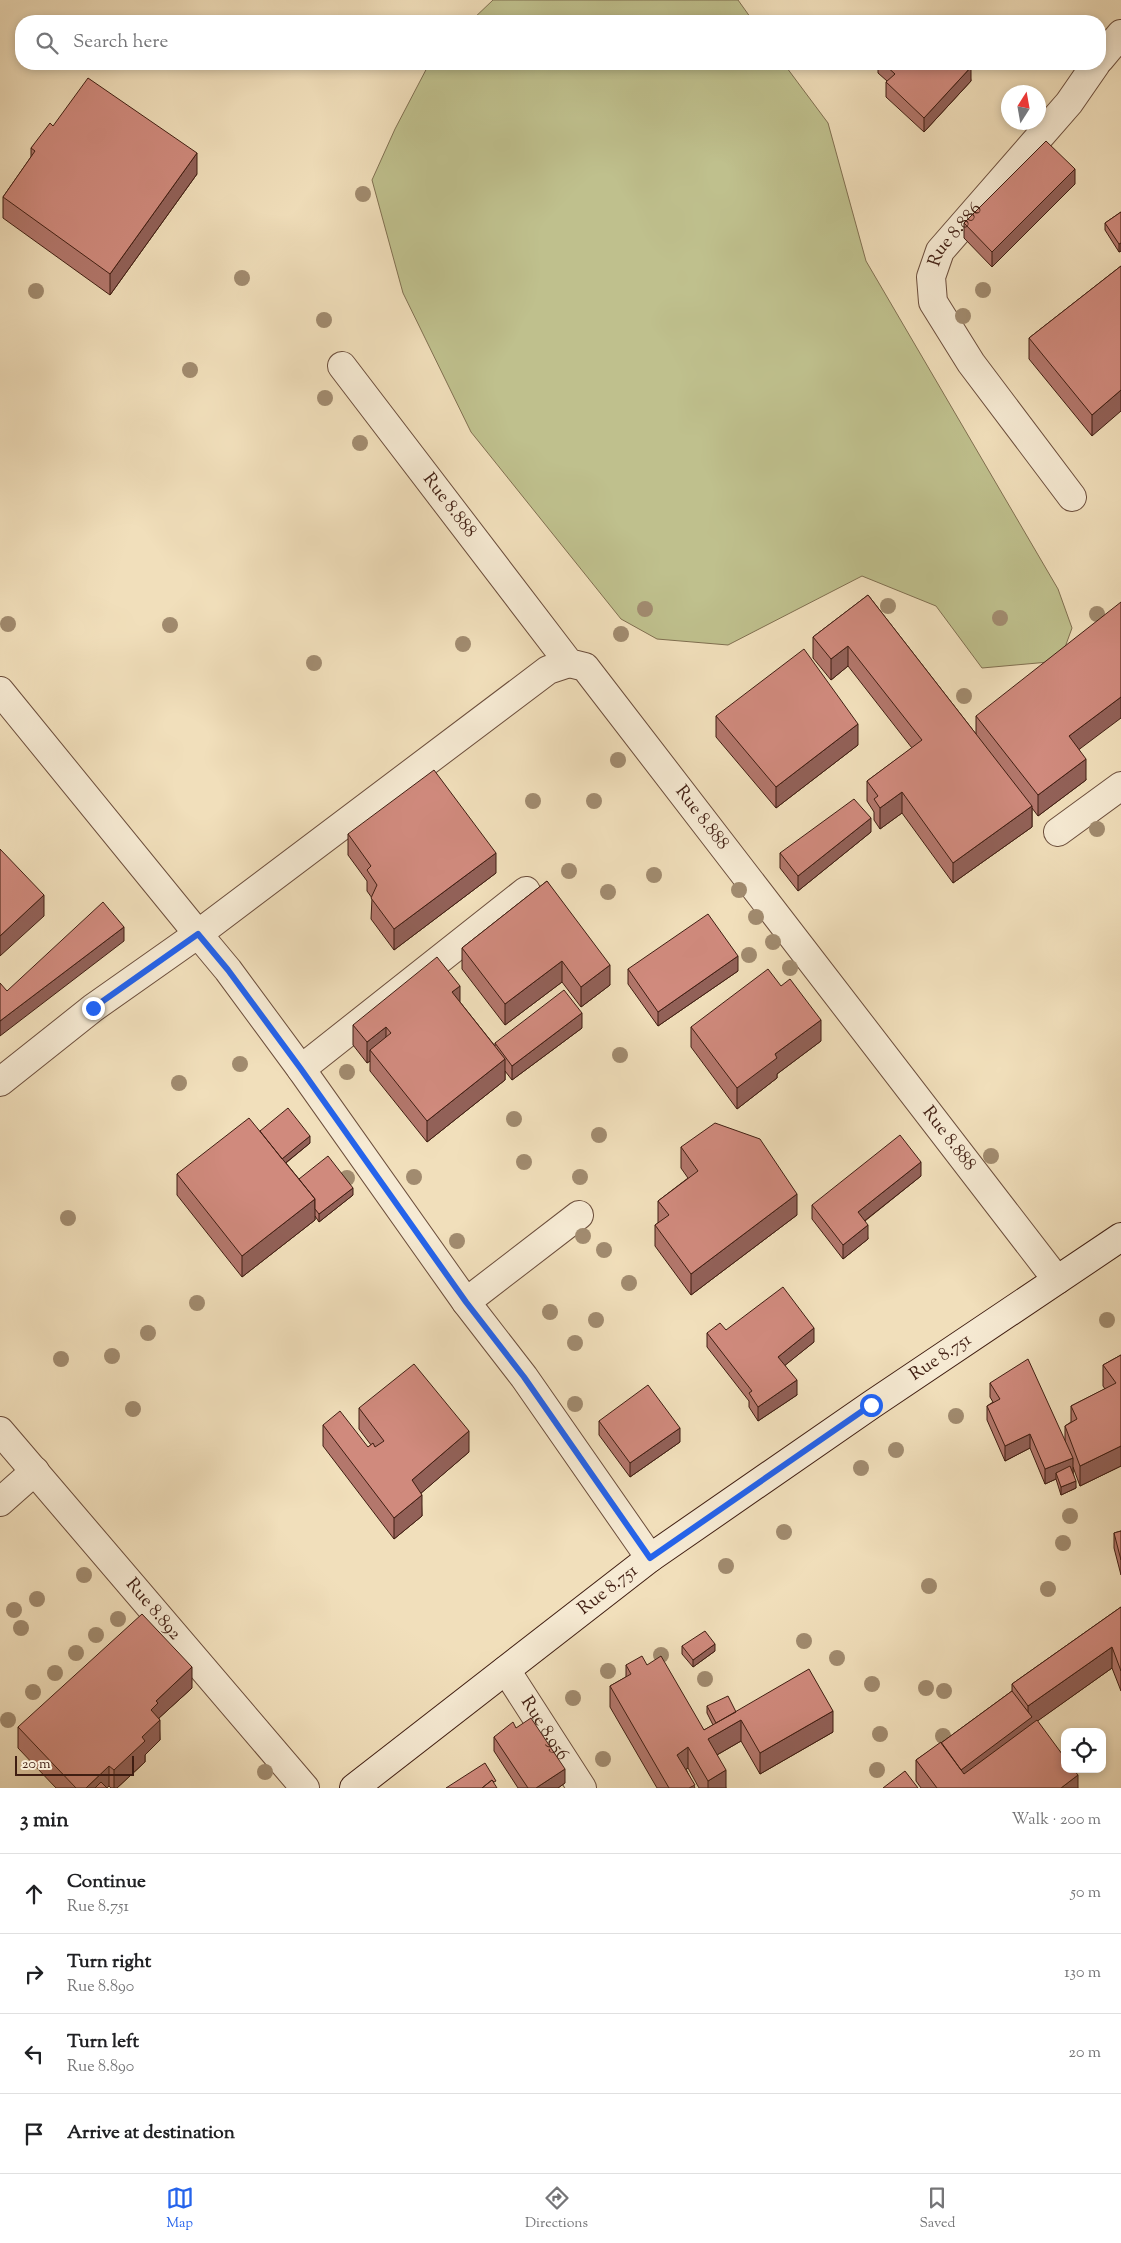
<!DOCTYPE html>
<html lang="en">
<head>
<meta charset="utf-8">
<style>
  body { margin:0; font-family:"Sorts Mill Goudy",serif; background:#f6f6f6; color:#202124 }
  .controls { position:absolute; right:15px; bottom:15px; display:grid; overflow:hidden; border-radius:10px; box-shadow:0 2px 8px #0003 }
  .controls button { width:45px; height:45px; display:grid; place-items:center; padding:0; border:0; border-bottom:1px solid #e0e0e0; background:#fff; color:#202124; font:25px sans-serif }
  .compass { position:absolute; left:1001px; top:85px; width:45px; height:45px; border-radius:50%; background:#fff; box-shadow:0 2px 8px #0003; rotate:11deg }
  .scale { position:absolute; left:15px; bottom:12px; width:119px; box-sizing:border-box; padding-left:5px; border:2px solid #401e12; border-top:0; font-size:14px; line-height:18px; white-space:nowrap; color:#401e12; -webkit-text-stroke:4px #f6ead3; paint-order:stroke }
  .stop { position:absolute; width:15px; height:15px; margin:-11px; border:4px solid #2563eb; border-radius:50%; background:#fff }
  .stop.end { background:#2563eb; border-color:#fff; box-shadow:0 1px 5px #0008 }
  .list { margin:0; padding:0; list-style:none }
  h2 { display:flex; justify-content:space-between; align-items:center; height:65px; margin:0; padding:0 20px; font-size:21px }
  h2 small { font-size:16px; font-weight:400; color:#757577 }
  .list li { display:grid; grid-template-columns:32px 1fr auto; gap:15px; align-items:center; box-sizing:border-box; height:80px; padding:0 20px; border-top:1px solid #e0e0e0 }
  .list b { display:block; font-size:19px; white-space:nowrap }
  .list p { margin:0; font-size:16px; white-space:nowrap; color:#757577 }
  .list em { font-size:16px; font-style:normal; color:#757577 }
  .icon { flex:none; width:28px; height:28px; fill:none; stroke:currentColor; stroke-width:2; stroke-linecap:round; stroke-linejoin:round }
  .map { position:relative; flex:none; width:1121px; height:1788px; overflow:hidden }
  .search { position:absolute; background:#fff; box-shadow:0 2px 8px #0003; left:15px; right:15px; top:15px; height:55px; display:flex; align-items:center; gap:12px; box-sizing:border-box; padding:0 18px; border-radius:20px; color:#757577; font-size:19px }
  .sheet { height:385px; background:#fff }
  nav { display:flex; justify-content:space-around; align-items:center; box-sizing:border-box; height:70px; border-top:1px solid #e0e0e0; background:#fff; font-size:14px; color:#757577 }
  nav a { display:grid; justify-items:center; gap:2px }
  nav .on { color:#2563eb }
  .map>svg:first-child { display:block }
  .green { fill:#bfc08d; stroke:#806f50 }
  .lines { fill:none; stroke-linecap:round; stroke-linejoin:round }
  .minor-casing { stroke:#6c4e3c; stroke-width:30 }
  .secondary-casing { stroke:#401e12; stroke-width:30 }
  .minor { stroke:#f6ead3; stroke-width:28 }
  .secondary { stroke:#f6ead3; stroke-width:28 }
  .tree { fill:#a18b6f }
  .wall { fill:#b3776c; stroke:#401e12 }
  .shaded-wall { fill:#926158; stroke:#401e12 }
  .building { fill:#d08a7d; stroke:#401e12 }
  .route { stroke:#2563eb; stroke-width:6 }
  .labels { text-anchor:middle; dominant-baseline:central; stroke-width:4; stroke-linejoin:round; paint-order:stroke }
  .street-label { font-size:18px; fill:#401e12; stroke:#f6ead3 }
</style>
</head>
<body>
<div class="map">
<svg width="1121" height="1788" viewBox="0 0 1121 1788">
  <rect width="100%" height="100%" fill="#f1dfbb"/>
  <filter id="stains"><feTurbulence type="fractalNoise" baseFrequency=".004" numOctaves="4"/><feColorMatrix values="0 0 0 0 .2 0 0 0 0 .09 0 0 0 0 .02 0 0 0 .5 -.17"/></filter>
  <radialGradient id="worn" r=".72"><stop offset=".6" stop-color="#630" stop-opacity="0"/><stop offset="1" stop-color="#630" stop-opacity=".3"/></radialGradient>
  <path class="green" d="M493 0H738L753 21H471Z
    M429 64H784L828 123 866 261 1058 589 1072 628 1060 661 982 668 936 606 862 576 728 645 657 639 621 619 471 432 403 293 372 180 395 129Z"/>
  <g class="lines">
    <defs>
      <g id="minor">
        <path d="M1100 59 1121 34"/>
        <path id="s1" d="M342 366 569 663 585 667 1057 1280"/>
        <path id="s2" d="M1072 497 971 363 933 302 931 277 940 251 1069 103 1096 64"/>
        <path d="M0 691 198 934 548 670 569 663"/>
        <path d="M1058 832 1121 786"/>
        <path d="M301 1069 526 891"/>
        <path d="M0 1082 93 1008 198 934 228 970 301 1069 466 1302 524 1377 650 1558"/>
        <path d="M466 1302 579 1215"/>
        <path id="s3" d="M0 1431 305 1788"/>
        <path d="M0 1502 35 1471"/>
        <path id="s4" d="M506 1670 582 1788"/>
      </g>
      <g id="secondary">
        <path id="s5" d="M354 1788 650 1558 871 1405 1121 1237"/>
      </g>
    </defs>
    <use href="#minor" class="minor-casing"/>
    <use href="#secondary" class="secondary-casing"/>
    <use href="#minor" class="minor"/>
    <use href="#secondary" class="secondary"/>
  </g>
  <g class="tree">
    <circle cx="363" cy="194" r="8"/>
    <circle cx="242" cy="278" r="8"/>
    <circle cx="983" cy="290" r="8"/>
    <circle cx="36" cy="291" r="8"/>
    <circle cx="963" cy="316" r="8"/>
    <circle cx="324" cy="320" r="8"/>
    <circle cx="190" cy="370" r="8"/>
    <circle cx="325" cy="398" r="8"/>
    <circle cx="360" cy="443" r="8"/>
    <circle cx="888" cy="606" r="8"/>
    <circle cx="645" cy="609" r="8"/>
    <circle cx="1097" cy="614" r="8"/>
    <circle cx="1000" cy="618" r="8"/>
    <circle cx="8" cy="624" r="8"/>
    <circle cx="170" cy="625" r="8"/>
    <circle cx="621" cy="634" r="8"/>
    <circle cx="463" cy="644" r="8"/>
    <circle cx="314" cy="663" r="8"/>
    <circle cx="964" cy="696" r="8"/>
    <circle cx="618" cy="760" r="8"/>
    <circle cx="533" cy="801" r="8"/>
    <circle cx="594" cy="801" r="8"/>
    <circle cx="1097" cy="829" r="8"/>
    <circle cx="569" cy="871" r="8"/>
    <circle cx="654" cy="875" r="8"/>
    <circle cx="739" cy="890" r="8"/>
    <circle cx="608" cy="892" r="8"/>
    <circle cx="756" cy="917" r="8"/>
    <circle cx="773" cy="942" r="8"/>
    <circle cx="749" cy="955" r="8"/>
    <circle cx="790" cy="968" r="8"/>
    <circle cx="620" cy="1055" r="8"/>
    <circle cx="240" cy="1064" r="8"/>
    <circle cx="347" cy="1072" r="8"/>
    <circle cx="179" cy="1083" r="8"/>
    <circle cx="514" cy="1119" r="8"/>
    <circle cx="599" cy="1135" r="8"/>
    <circle cx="991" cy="1156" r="8"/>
    <circle cx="524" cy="1162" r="8"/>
    <circle cx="414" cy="1177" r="8"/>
    <circle cx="580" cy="1177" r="8"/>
    <circle cx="347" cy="1178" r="8"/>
    <circle cx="68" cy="1218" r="8"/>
    <circle cx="583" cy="1236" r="8"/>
    <circle cx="457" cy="1241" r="8"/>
    <circle cx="604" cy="1250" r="8"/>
    <circle cx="629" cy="1283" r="8"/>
    <circle cx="197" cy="1303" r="8"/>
    <circle cx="550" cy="1312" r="8"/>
    <circle cx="596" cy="1320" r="8"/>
    <circle cx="1107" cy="1320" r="8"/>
    <circle cx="148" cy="1333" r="8"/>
    <circle cx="575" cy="1343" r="8"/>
    <circle cx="112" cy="1356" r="8"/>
    <circle cx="61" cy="1359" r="8"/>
    <circle cx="575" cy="1404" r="8"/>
    <circle cx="133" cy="1409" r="8"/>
    <circle cx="956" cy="1416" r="8"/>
    <circle cx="896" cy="1450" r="8"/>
    <circle cx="861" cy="1468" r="8"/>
    <circle cx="1070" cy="1516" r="8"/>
    <circle cx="784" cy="1532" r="8"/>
    <circle cx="1063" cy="1543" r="8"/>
    <circle cx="726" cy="1566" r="8"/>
    <circle cx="84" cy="1575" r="8"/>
    <circle cx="929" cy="1586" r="8"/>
    <circle cx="1048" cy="1589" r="8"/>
    <circle cx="37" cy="1599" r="8"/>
    <circle cx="14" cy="1610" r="8"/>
    <circle cx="118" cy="1619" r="8"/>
    <circle cx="21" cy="1628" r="8"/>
    <circle cx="96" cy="1635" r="8"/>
    <circle cx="804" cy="1641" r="8"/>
    <circle cx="76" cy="1653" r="8"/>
    <circle cx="661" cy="1655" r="8"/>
    <circle cx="837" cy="1658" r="8"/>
    <circle cx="608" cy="1671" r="8"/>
    <circle cx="55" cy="1673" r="8"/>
    <circle cx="705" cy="1679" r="8"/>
    <circle cx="872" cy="1684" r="8"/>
    <circle cx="926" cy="1688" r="8"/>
    <circle cx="944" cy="1691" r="8"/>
    <circle cx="33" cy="1692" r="8"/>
    <circle cx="573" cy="1698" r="8"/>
    <circle cx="8" cy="1720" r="8"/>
    <circle cx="880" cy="1734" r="8"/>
    <circle cx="943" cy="1736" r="8"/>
    <circle cx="603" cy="1759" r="8"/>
    <circle cx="877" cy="1770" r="8"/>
    <circle cx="265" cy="1772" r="8"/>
  </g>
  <path class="wall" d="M878 64H968L971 81 924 132 886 97V82L887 81 878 73Z
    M53 126 197 174 110 295 3 218V197L31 157V148Z
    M1075 184 992 267 964 238V223Z
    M1121 212V251L1119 252 1105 230V223Z
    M1121 266 1092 436 1029 359V338Z
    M868 595 976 734V716L1079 749 1086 780 1038 816 1032 808V827L953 883 902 813 880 829 874 820V812L867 801V781L912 748 848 666 831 680 813 658V637Z
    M716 716 858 745 776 808 716 737Z
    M871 832 798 891 780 868V853Z
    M348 834 496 873 394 950 371 919 372 898 367 891V881L348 855Z
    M547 881 610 985 581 1007 562 982 505 1025 462 969V948Z
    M628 969 738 971 658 1026 628 984Z
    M460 1002 495 1046V1043L582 1028 512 1080 505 1071V1080L427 1142 370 1071V1061L367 1063 353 1045V1025Z
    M691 1027 821 1041 777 1074V1078L737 1109 691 1047Z
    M260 1131 310 1143 286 1163 299 1179 353 1195 319 1222 315 1216V1220L242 1277 177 1195V1174Z
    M681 1147 797 1215 691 1295 655 1246V1225L658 1223V1201L688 1178 681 1168Z
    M921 1176 865 1221 868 1239 843 1259 812 1219V1205Z
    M726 1330 814 1342 785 1365 797 1395 758 1421 749 1407V1401L707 1347V1333Z
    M1121 1355V1466L1080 1486 1073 1467V1471L1076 1488 1061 1495 1056 1479 1045 1484 1030 1448 1005 1461 987 1420V1406L993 1402 990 1397V1383L1065 1441V1426L1071 1422V1406L1105 1389 1103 1386V1365Z
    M359 1408 469 1452 421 1493 422 1516 394 1539 323 1446V1425L368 1447 371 1445 359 1429Z
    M599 1421 680 1442 630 1477 599 1435Z
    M1121 1531V1575L1114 1548V1533Z
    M1121 1607V1691L1112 1668 1037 1721 1078 1788H921L916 1781V1760L941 1743 1012 1691V1684Z
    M682 1646 715 1651 693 1667 682 1654Z
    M626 1665H647L704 1730 713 1725 707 1713V1706L833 1732 760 1774 741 1741 717 1755 726 1788H699L688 1768 686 1769 695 1788H657L610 1707V1686L626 1677Z
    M192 1688 159 1718 160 1740 145 1755V1762L117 1788H111L109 1786 107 1788H56L18 1748V1727Z
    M516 1728 565 1783 558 1788H518L494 1751V1737Z"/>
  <path class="shaded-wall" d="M971 67V81L924 132V118Z
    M197 153V174L110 295V274Z
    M1075 169V184L992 267V252Z
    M1121 243V251L1119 252V244Z
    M1121 390V411L1092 436V415Z
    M848 646V666L831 680V659Z
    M1121 697V718L1069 757V736Z
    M858 724V745L776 808V787Z
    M1086 759V780L1038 816V795Z
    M902 792V813L880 829V808Z
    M1032 806V827L953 883V863Z
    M871 818V832L798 891V876Z
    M496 853V873L394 950V929Z
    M44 895V916L0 956V936Z
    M124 927V941L0 1036V1021Z
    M738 956V971L658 1026V1012Z
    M562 961V982L505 1025V1004Z
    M610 965V985L581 1007V987Z
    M460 986V1007L452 992Z
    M582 1013V1028L512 1080V1066Z
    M821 1020V1041L777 1074V1078L737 1109V1088L775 1054Z
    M386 1027V1048L370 1050V1061L367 1063V1042Z
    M505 1059V1080L427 1142V1121Z
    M310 1136V1143L278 1169V1162Z
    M921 1162V1176L858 1226V1212Z
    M353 1188V1195L319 1222V1214Z
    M797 1194V1215L691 1295V1274Z
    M315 1199V1220L242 1277V1256Z
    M868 1225V1239L843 1259V1245Z
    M814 1328V1342L778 1371V1357Z
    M797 1380V1395L758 1421V1407Z
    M680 1428V1442L630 1477V1463Z
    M469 1431V1452L412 1501V1480Z
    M1030 1434V1448L1005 1461V1446Z
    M1121 1446V1466L1080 1486V1466Z
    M1073 1458V1472L1056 1473V1479L1045 1484V1469Z
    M1076 1481V1488L1061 1495V1487Z
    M422 1495V1516L394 1539V1518Z
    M715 1644V1651L693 1667V1660Z
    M1112 1647V1668L1032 1725 960 1785V1770L1028 1719V1706Z
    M192 1667V1688L158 1719 160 1720V1740L145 1755V1762L117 1788H114V1770L142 1737 151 1710 156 1701Z
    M833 1711V1732L760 1774V1753Z
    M741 1720V1741L708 1760V1739Z
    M688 1747V1768L677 1775V1755Z
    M109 1766V1786L107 1788H86Z
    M565 1769V1783L558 1788H536Z
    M726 1770V1788H708V1781Z
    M1078 1775V1788H1061Z"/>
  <path class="building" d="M917 15 923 21H911Z
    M884 64H968L971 67 924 118 886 82 895 74Z
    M88 78 197 153 110 274 3 197 35 151 31 148 50 123 53 126Z
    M1046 141 1075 169 992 252 964 223Z
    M1121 212V243L1119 244 1105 223Z
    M1121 266V390L1092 415 1029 338Z
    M868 595 1032 806 953 863 902 792 880 808 874 799 878 796 867 781 922 740 848 646 831 659 813 637Z
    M1121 602V697L1069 736 1086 759 1038 795 976 716Z
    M804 649 858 724 776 787 716 716Z
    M434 770 496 853 394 929 371 898 377 885 367 870 371 866 348 834Z
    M854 799 871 818 798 876 780 853Z
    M0 849 44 895 0 936Z
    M547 881 610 965 581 987 562 961 505 1004 462 948Z
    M103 902 124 927 0 1021V983L7 991Z
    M708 914 738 956 658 1012 628 969Z
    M437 957 460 986 452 992 505 1059 427 1121 370 1050 391 1033 386 1027 367 1042 353 1025Z
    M768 969 781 986 790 979 821 1020 775 1054 777 1058 737 1088 691 1027Z
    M564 990 582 1013 512 1066 495 1043Z
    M288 1108 310 1136 282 1159 260 1131Z
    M249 1118 315 1199 242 1256 177 1174Z
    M715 1123 760 1139 797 1194 691 1274 655 1225 669 1215 658 1201 698 1171 681 1147Z
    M900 1135 921 1162 858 1212 868 1225 843 1245 812 1205Z
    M328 1156 353 1188 319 1214 315 1209V1199L299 1179Z
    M783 1287 814 1328 778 1357 797 1380 758 1407 749 1393 752 1391 707 1333 720 1323 726 1330Z
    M1121 1355V1446L1080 1466 1065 1426 1077 1419 1071 1406 1116 1383 1103 1365Z
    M1028 1359 1073 1458 1045 1469 1030 1434 1005 1446 987 1406 1000 1399 990 1383Z
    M414 1364 469 1431 412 1480 422 1495 394 1518 323 1425 340 1411 368 1447 373 1443 375 1447 384 1441 359 1408Z
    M648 1385 680 1428 630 1463 599 1421Z
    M1070 1466 1076 1481 1061 1487 1056 1473Z
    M1121 1531V1560L1114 1533Z
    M1121 1607V1671L1112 1647 1028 1706 1012 1684Z
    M142 1614 192 1667 156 1701 158 1703 151 1710 160 1720 142 1737 145 1741 114 1770 109 1766 86 1788H76L18 1727Z
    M705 1631 715 1644 693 1660 682 1646Z
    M642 1656 647 1665 661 1656 704 1730 809 1669 833 1711 760 1753 741 1720 708 1739 726 1770 708 1781 688 1747 677 1755 695 1785 689 1788H669L610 1686 631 1674 626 1665Z
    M1012 1691 1032 1717 961 1770 941 1743Z
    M728 1696 736 1712 716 1723 707 1706Z
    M531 1718 565 1769 536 1788H528L494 1737 513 1722 516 1728Z
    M1037 1720 1065 1758V1769H1073L1078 1775 1061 1788H937L916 1760 941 1742 964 1774Z
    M485 1763 496 1781 494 1782 492 1780 482 1788H446Z
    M905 1771 918 1788H883Z
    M492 1780 497 1788H482Z
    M101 1782 107 1788H95Z"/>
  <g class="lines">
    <path class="route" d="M93 1008 198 934 228 970 301 1069 466 1302 524 1377 650 1558 871 1405"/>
  </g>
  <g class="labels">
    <g class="street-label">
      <text stroke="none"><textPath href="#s2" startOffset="314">Rue 8.886</textPath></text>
      <text stroke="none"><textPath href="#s1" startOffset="176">Rue 8.888</textPath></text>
      <text stroke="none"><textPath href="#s1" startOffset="581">Rue 8.888</textPath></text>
      <text stroke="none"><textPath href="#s1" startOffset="986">Rue 8.888</textPath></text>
      <text stroke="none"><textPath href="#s5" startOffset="728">Rue 8.751</textPath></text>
      <text stroke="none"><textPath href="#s5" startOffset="322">Rue 8.751</textPath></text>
      <text stroke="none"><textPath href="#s3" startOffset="235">Rue 8.892</textPath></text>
      <text stroke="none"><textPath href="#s4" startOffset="70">Rue 8.956</textPath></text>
    </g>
  </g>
  <rect width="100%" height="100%" filter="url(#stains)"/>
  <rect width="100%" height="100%" fill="url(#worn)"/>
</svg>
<div class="controls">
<button><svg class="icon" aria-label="locate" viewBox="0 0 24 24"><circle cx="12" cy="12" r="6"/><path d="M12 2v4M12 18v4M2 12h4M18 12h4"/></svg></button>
</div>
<svg class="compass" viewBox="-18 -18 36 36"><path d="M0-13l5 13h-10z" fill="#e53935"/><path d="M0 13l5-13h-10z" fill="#757577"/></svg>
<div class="scale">20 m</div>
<div class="stop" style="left:871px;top:1405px"></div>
<div class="stop end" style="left:93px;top:1008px"></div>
<div class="search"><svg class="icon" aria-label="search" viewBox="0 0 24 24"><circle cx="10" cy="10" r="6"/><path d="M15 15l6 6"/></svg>Search here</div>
</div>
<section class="sheet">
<h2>3 min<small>Walk · 200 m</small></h2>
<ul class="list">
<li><svg class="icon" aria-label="ahead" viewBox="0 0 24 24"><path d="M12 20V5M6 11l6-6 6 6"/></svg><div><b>Continue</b><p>Rue 8.751</p></div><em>50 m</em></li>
<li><svg class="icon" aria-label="right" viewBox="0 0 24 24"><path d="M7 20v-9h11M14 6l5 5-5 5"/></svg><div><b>Turn right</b><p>Rue 8.890</p></div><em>130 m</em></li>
<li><svg class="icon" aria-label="left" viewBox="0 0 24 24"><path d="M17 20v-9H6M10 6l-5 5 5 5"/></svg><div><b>Turn left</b><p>Rue 8.890</p></div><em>20 m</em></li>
<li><svg class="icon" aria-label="arrive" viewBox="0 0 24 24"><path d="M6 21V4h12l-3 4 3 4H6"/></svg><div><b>Arrive at destination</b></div></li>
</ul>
</section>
<nav>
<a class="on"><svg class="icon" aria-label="map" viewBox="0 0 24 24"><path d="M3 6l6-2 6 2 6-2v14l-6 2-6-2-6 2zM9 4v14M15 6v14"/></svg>Map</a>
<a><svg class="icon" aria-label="directions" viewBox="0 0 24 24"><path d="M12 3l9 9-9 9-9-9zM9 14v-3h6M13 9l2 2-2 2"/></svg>Directions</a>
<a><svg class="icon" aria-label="saved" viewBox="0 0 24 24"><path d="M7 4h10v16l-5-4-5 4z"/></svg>Saved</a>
</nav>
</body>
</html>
